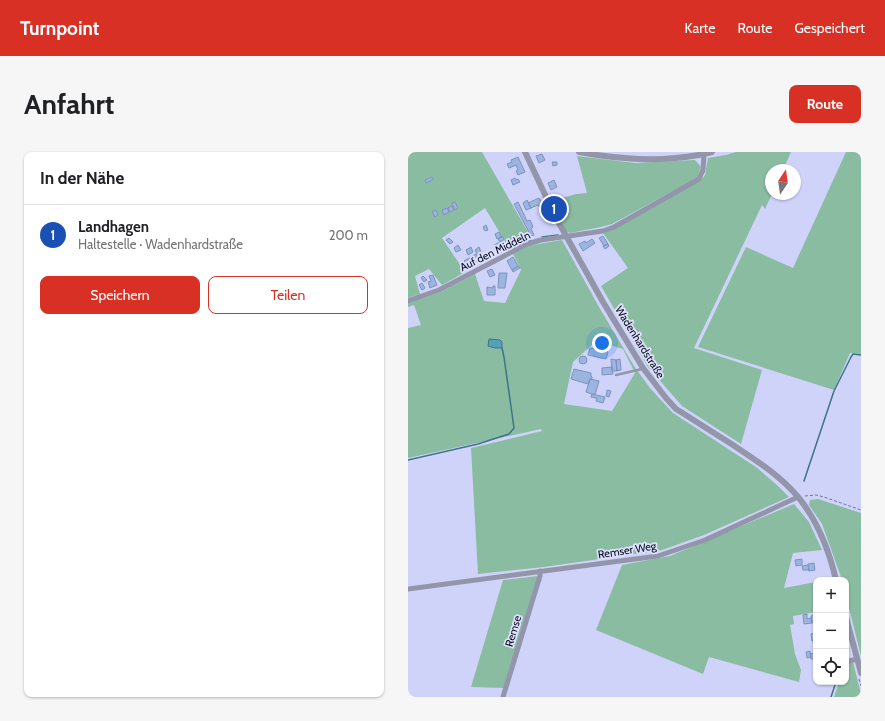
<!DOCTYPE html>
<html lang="de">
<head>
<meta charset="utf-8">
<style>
  body { margin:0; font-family:Cabin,sans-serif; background:#f6f6f6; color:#202124 }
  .controls { position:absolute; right:12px; bottom:12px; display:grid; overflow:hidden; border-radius:8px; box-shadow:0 1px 3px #0004 }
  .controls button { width:36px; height:36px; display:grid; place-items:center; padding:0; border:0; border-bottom:1px solid #e0e0e0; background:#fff; color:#202124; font:20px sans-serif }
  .compass { position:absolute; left:357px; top:12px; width:36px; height:36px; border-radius:50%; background:#fff; box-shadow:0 1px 3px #0004; rotate:13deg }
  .you { position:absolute; left:194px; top:191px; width:14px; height:14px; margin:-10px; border:3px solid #fff; border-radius:50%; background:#1a73e8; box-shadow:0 0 0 6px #1a73e833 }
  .badge { display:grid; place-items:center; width:26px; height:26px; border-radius:50%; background:#d93025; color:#fff; font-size:13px; font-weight:700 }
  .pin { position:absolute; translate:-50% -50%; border:2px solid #fff; box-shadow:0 1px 4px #0006 }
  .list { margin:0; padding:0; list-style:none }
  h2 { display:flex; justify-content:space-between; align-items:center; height:52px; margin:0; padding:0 16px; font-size:17px }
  h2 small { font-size:13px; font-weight:400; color:#757577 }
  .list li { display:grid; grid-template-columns:26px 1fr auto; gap:12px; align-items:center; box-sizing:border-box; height:60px; padding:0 16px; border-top:1px solid #e0e0e0 }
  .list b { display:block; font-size:15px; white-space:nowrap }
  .list p { margin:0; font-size:13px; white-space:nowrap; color:#757577 }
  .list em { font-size:13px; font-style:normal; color:#757577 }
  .actions { display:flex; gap:8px; padding:12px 16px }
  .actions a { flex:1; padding:9px 0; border:1px solid #d93025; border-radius:8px; text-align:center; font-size:14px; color:#d93025 }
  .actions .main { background:#d93025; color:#fff }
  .icon { flex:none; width:22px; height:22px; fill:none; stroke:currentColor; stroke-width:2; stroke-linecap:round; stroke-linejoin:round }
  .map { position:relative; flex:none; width:453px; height:545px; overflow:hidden; border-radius:8px }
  header { display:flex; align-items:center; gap:24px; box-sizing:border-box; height:56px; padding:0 20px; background:#d93025; color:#fff }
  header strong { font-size:19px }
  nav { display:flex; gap:22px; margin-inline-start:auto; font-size:14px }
  .intro { display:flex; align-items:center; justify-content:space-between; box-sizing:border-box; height:96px; padding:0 24px }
  h1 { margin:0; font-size:28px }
  .button { padding:10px 18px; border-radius:8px; background:#d93025; color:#fff; font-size:14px; font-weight:700 }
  main { display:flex; gap:24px; padding:0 24px }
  aside { flex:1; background:#fff; border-radius:8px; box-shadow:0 1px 3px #0004 }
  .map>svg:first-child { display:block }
  .green { fill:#8abca1; fill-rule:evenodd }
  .water { fill:#54a1b9; stroke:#3e748a }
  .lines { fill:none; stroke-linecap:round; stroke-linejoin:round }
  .stream { stroke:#3e748a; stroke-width:1.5 }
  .building { fill:#9cb5e0; stroke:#7b93bc }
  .path { stroke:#71738f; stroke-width:1; stroke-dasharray:3 2; stroke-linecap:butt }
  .service { stroke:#9396aa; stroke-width:2.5 }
  .minor { stroke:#9396aa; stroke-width:5 }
  .tertiary { stroke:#9396aa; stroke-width:6 }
  .labels { text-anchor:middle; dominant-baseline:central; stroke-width:3.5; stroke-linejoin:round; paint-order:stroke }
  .street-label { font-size:11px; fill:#0a0b1b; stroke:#dde1fe }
</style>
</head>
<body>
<header>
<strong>Turnpoint</strong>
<nav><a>Karte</a><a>Route</a><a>Gespeichert</a></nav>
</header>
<div class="intro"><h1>Anfahrt</h1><a class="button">Route</a></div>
<main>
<aside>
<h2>In der Nähe<small></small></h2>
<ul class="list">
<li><span class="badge" style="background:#1a4fb4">1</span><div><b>Landhagen</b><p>Haltestelle · Wadenhardstraße</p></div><em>200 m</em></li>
</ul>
<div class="actions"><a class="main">Speichern</a><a>Teilen</a></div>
</aside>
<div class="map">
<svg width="453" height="545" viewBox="0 0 453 545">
  <rect width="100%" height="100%" fill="#cfd3fa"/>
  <path class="green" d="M0 0H74L124 87 117 89 101 96 77 56 34 86 57 120 34 133 21 117 7 124 12 142 0 146Z
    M328 0H383L375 18H363L364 42 357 57 354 53 286 196 354 218 333 292 274 254 240 215 193 134 220 116 195 81 293 28 297 23 300 6 318 3Z
    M438 0H453V202L442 201 426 238 290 195 338 95 385 116Z
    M169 4 227 11 287 8 293 15 289 26 204 72 193 75 162 81 158 79 143 49 168 42 179 41Z
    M154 88 191 155 226 214 242 236 265 261 348 315 369 333 381 345 296 383 254 398 136 415 70 422 63 296 134 279 133 277 0 306V176L13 173 6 153 0 155V151L33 140 67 122 76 149 97 151 113 118 105 102 119 94ZM188 189 215 197 227 221 204 259 156 252 165 210Z
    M410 347 453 361V504L438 444V428H434L423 397 414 372 401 353 402 348Z
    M386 352 401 370 414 398 385 401 376 436 408 430V460L385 464 386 472 382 473 387 502 393 518 391 530 301 505 295 522 188 478 214 413 262 404Z
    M130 424 96 536 63 535 95 428Z
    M445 510 453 542V545H426L431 530H438V512Z"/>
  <path class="water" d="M81 187 92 188 94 190V196H87L80 194Z"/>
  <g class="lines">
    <path class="stream" d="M134 85 150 83
      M102 97 123 88
      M0 308 70 292 101 282 106 276 96 205 94 196
      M396 329 426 239 443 205 445 202 453 203
      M423 545 428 530"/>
  </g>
  <path class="building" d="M134 2 137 8 131 11 128 4Z
    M110 5 117 20 110 23 108 19 110 18 108 13 101 16 99 12 104 10 103 8Z
    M144 10H149V13L145 14Z
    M24 25 26 27 18 31 17 28Z
    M107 26 108 28 110 27 112 30 105 33 103 28Z
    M146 28 149 35 143 38 140 31Z
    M131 46 135 53 131 55 130 53 123 56 120 51Z
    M119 48 123 56 118 58 115 51Z
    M47 50 50 56 47 58 44 51Z
    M110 50 119 69 122 68 124 72 125 75 123 77 126 83 123 84 106 52Z
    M44 54 46 58 42 60 40 56Z
    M39 56 41 60 36 63 34 58Z
    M28 58 30 63 27 65 24 60Z
    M78 73 80 78 77 79 75 75Z
    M91 80 94 85 89 87 87 82Z
    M195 84 200 92 196 94 191 86Z
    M90.5 87a2.5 2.5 0 1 1 5 0a2.5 2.5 0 1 1-5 0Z
    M41 86 45 90 42 92 38 88Z
    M184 87 187 91 175 99 171 92 177 89 178 91Z
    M94 89 97 94 89 98 86 93Z
    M200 92 201 94 197 97 195 94Z
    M50 93 53 98 48 100 46 96Z
    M63 95 65 100 60 103 58 98Z
    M71 95 73 100 69 102 67 98Z
    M68 102 71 108 59 115 56 109Z
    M105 105 110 114 104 118 99 109Z
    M110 114 112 116 105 120 104 118Z
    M84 117 87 123 82 125 79 119Z
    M91 121H99L97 136H90Z
    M25 123 29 133 22 136 20 130 23 129 21 124Z
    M15 124 19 128 16 130 13 126Z
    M14 131 17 136 14 138 11 133Z
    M85 134H87V143H79V135L85 136Z
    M182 196 200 200 198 207 180 203Z
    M171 208a4 4 0 1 1 8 0a4 4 0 1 1-8 0Z
    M203 207 208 208 209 219H204Z
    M212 207 213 218 209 219 208 208Z
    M204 215 205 222 194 223V216Z
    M166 217 183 221V224L184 225V227H182L180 232 163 227Z
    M182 227 191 229 187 243 178 240Z
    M199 238 203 239 201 245 198 244Z
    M184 242 197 245 195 251 188 249 189 246 183 245Z
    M394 407V413L388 414 387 408Z
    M406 411 407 418 401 419 400 412Z
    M400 413 401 418H395L394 414Z
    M399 462V467L403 466 404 471 396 472 395 463Z
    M406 463 407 470 404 471 403 464Z
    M408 469V476H406L405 470Z
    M406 481 407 488H405L404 489 403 482Z
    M405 488H408V494L406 495Z
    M402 499 403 505 399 506 398 500Z
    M406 500H408V510V507H403L402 502 406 501Z"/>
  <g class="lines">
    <path class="path" d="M397 344 408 343 416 345 453 358
      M451 527 453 534"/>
    <path class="service" d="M208 223 234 217"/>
    <path class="minor" d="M0 149 31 138 119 92 133 88 195 79 206 75 291 27 295 18 296 2
      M0 437 250 404 297 388 390 345
      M438 510 449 507
      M95 545 132 424V419"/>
    <path class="tertiary" d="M117 0 147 64 195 150 235 216 258 246 268 257C286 268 304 280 322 291 346 307 372 323 391 346 410 370 421 398 428 428
      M171 0C214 8 261 11 304 0
      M438 465 453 521"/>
  </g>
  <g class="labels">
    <g class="street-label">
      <text transform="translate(87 99) rotate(-26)">Auf den Middeln</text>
      <text transform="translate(232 190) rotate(58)">Wadenhardstraße</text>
      <text transform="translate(219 398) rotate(-9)">Remser Weg</text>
      <text transform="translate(105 479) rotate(-73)">Remse</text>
    </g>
  </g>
</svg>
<div class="controls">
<button>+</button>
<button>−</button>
<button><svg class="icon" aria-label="locate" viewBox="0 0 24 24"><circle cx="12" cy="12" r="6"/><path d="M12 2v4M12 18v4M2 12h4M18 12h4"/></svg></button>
</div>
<svg class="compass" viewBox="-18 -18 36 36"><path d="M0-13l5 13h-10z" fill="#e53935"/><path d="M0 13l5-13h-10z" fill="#757577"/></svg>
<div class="you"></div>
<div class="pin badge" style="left:146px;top:57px;background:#1a4fb4">1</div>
</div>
</main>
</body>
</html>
